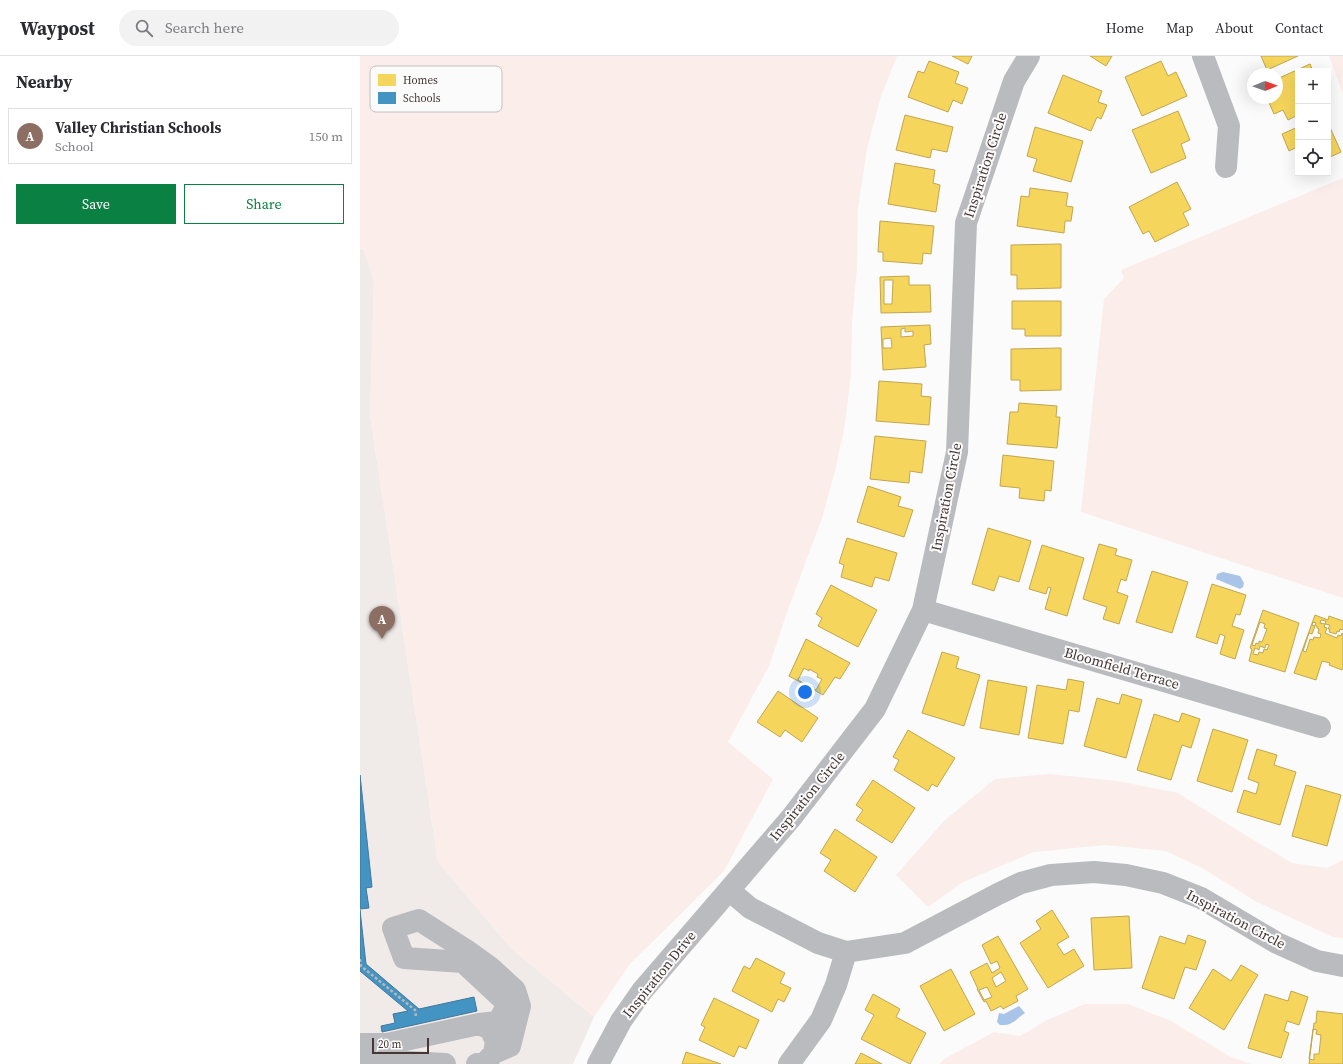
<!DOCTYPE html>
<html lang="en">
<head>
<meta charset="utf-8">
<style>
  body { margin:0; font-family:"Source Serif 4",serif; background:#f2f2f3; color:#2b2b33 }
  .controls { position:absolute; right:12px; top:12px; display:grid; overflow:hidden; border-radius:0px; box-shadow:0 4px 16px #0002 }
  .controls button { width:36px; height:36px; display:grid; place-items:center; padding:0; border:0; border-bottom:1px solid #e1e1e2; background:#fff; color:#2b2b33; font:20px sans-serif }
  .compass { position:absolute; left:887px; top:12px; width:36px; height:36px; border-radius:50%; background:#fff; box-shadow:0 4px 16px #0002; rotate:89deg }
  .scale { position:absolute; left:12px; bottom:10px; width:57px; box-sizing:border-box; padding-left:4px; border:2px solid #463735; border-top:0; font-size:11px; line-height:14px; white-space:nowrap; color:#463735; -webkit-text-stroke:3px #fbfbfb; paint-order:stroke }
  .you { position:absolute; left:445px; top:636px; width:14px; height:14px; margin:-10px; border:3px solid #fff; border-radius:50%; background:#1a73e8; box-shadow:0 0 0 6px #1a73e833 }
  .badge { display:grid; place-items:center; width:26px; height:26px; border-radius:50%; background:#0b8043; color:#fff; font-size:13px; font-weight:700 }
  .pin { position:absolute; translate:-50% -33px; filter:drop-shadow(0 1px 2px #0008) }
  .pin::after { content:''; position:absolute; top:21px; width:14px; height:12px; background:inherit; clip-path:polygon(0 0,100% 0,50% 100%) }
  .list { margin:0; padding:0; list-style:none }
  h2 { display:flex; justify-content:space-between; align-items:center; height:52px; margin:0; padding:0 16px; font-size:17px }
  h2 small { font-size:13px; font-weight:400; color:#7c7c81 }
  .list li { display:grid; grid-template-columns:26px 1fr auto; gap:12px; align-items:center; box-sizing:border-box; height:56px; margin:0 8px 8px; padding:0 8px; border:1px solid #e1e1e2; border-radius:0px }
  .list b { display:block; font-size:15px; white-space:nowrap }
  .list p { margin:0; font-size:13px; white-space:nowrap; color:#7c7c81 }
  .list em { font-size:13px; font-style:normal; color:#7c7c81 }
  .actions { display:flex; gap:8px; padding:12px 16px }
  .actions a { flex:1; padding:9px 0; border:1px solid #0b8043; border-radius:0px; text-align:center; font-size:14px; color:#0b8043 }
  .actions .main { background:#0b8043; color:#fff }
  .icon { flex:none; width:22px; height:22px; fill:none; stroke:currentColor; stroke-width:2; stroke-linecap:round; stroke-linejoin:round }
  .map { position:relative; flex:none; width:983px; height:1008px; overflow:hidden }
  header { display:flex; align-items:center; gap:24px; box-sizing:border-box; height:56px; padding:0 20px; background:#fff; border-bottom:1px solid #e1e1e2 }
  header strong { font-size:19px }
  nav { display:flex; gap:22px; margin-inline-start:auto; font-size:14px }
  .search { width:280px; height:36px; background:#f2f2f3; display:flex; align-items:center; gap:10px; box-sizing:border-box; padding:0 14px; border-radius:22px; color:#7c7c81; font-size:15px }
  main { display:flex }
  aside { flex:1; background:#fff }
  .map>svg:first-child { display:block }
  .built { fill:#f0ebe9 }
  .green { fill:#faedea }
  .water { fill:#a8c4e8 }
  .homes { fill:#f6d55c; stroke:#c1a650; fill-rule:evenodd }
  .schools { fill:#4393c3; stroke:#447798 }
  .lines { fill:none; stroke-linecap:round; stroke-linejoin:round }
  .path { stroke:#b6b7b9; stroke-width:2.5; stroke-dasharray:3 2; stroke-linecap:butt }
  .minor { stroke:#babbbf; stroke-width:22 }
  .labels { text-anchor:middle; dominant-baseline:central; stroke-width:4; stroke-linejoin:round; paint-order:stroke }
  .street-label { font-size:14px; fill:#463735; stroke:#fbfbfb }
  .key { fill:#fbfbfb; stroke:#c5c0c0; stroke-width:1 }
  .key-label { font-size:11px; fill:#463735 }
</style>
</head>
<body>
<header>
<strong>Waypost</strong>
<div class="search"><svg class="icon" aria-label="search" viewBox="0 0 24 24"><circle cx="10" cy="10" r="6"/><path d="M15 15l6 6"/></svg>Search here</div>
<nav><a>Home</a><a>Map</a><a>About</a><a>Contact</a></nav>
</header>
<main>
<aside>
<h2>Nearby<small></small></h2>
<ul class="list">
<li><span class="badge" style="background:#8d6e63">A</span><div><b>Valley Christian Schools</b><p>School</p></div><em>150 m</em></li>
</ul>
<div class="actions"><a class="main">Save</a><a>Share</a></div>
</aside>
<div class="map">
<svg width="983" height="1008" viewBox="0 0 983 1008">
  <rect width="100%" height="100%" fill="#fbfbfb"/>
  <path class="built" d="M0 192 4 194 14 224 10 359 78 806 152 893 234 961 213 1008H0Z"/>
  <path class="green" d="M0 0H537L521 40 507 93 498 152 497 211 492 266 491 317 485 368 475 415 462 462 426 559 409 610 368 686 413 723 364 815 269 909 234 961 152 893 78 806 10 359 14 224 4 194 0 192Z
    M969 0H983V38Z
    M983 122V542L721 456 744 243 764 222 761 214Z
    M689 718 757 725 818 737 872 771 932 807 967 812 983 804V882L973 881 895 845 844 813 806 795 745 789 674 796 603 826 568 851 536 819 584 765 635 723Z
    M725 948H768L811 965 871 1001 891 1008H579L584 1003 634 976 660 980 687 964Z"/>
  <path class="water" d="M863 516 880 520 884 527 883 531 880 533 856 523 857 518Z
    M659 950 665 957C655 964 652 970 640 969L637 966 639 957 644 958Z"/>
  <path class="homes" d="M592 0H612L608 8Z
    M730 0H752L746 10Z
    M901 0H938L907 14Z
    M569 5 599 16 595 27 608 32 602 48 593 44 588 56 548 41 558 15 564 17Z
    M801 5 808 20 816 16 827 40 782 60 765 21Z
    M950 8 953 15H938V59L928 64 923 54 914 58 907 42H917V23Z
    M703 19 742 35 738 46 747 49 741 63 737 61 731 75 688 57Z
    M818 55 830 84 821 88 826 102 791 117 772 74Z
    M545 59 593 71 587 96 572 93 570 102 536 94Z
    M968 67 981 96 968 102Z
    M675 71 723 85 711 126 673 115 677 103 667 100Z
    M938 71V98L935 92 929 95 922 78Z
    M535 107 575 114 573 127 580 129 576 156 528 148Z
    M817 126 831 153 823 157 829 169 795 186 789 175 783 178 769 151Z
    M670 132 708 137 706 150 713 151 711 165H705L704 177 657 170 661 140 669 141Z
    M520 165 574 170 571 198 563 197 562 208 523 205V196H518Z
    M701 188V232L657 233V219H651V189Z
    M549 220V229H570L571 256 521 257 520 221ZM524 224H533L532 248H524Z
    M652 245H701V280H665V273H652Z
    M570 269 571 288 564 289 566 311 523 314 521 271ZM545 272V276L553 275V280L541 281V273ZM531 282 532 292H523V283Z
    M701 292V334L660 335V324H651V293Z
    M519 325 562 328 561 340 571 341 569 369 516 365Z
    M659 347 697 350 696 361H700L697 392 647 388 650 356H658Z
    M515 380 566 385 562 417 550 415 549 427 510 423Z
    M643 399 694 405 691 435 685 434 684 445 659 442 660 432 640 430Z
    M508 430 541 441 538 450 553 454 544 481 497 466Z
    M628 472 671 485 659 526 639 520 634 535 612 528Z
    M487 482 537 497 529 525 515 521 512 531 481 521 484 509 479 507Z
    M739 488 757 493 755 499 772 504 766 525 761 523 757 536 768 540 759 568 743 563 747 551 723 543Z
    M682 489 724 502 707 560 685 553 691 532 688 531 686 538 669 533Z
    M792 515 828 526 812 577 776 566Z
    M852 528 886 539 880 559 876 558 872 570 884 574 875 603 860 598 865 580 860 578 857 588 836 581Z
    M471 529 517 554 498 591 458 570 462 562 456 558Z
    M903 554 939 567 925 616 889 605 892 593 890 592ZM900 566 905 568 904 572 907 573 902 586 899 585V588L896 587 895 590 892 589ZM906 588 909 589 907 594 904 593 903 597 899 596 898 599 893 598 895 592 899 594 900 590 905 592Z
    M955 559 968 564 969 560 983 565V574L980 573 979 576 977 575 976 578 969 576 970 573H968L970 569 965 568 966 565 961 564 960 567 965 568 964 571 967 572 965 577 977 582 978 579 981 580 982 577 983 578V611L982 614 969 609 970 607 962 605 956 624 934 617ZM953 566 956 567 955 569 957 570V572L959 573 958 577 961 578 960 582 954 581 953 584 950 583 946 596 943 595 949 577 952 578 955 570 952 569Z
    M446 583 490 607 480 623 475 621 463 639 429 620ZM444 612 449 615V613L458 618 457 621 462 623 456 634 438 624Z
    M582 596 599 601 596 612 620 619 604 670 562 657Z
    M708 623 724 626 719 656 709 654 703 688 668 682 677 629 706 634Z
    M628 624 667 631 659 679 620 672Z
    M418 635 458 662 442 686 425 674 420 681 397 666Z
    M762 638 782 644 766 702 724 690 737 642 759 648Z
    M822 657 840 663 831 692 822 689 811 724 777 714 794 658 819 666Z
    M853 673 888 684 872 736 837 725Z
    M548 674 595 702 577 731 572 728 568 735 534 714 539 704 533 701Z
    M897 693 917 699 914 709 936 716 920 769 877 756 884 734 896 738 899 727 888 723Z
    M513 724 555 752 532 787 496 764 503 754 496 749Z
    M946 729 981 739 967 790 932 780Z
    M475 773 517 801 495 836 464 815 471 804 460 797Z
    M692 854 709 881 697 888 704 899 714 893 724 910 688 932 660 887 681 873 676 865Z
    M769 860 772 912 734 914 731 862Z
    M828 879 846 885 836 914 825 911 814 943 782 932 800 880 825 888Z
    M638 880 668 933 656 940 658 945 643 953 641 950 631 955 626 945 624 946 617 933H618L610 916 627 907 632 917 640 912 637 905 631 908 622 889ZM641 916 646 925 636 931 632 922ZM627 931 632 941 624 944 619 934Z
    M396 902 425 917 420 927 431 932 424 946 418 943 412 956 372 935 384 910 390 913Z
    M881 909 898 919 864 974 829 952 853 913 871 925Z
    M591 913 615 958 584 975 560 930Z
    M931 935 948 941 939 969 927 965 924 975 929 977 921 1002 888 992 905 938 928 945Z
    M513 938 540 953 536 961 566 977 550 1008 501 983 514 959 505 954Z
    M354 942 399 964 386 993 379 990 374 1001 339 984 345 971 341 969Z
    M957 955 983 958V1008H949L954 967H956ZM953 973 957 974 956 978 961 979 959 998H954V1004L949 1003Z
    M326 996 361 1008H322Z
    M501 997 522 1008H495Z"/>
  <path class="schools" d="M0 719 12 831 6 832 9 852 0 853Z
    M0 854 6 908 59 953 114 941 117 955 22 976 21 970 35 967 33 958 48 955 0 915Z"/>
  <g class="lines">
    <path class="path" d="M0 903 1 910 55 954 56 960"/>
    <path class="minor" d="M669 0 654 25 606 167 597 396 563 554 515 653 431 762 369 834 390 852 458 887 486 896 545 887 638 838 661 827 691 819 734 816 766 819 803 827 841 842 917 887 957 905 983 910
      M843 0 869 70 866 111
      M563 554 960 671
      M119 968 138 966 148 948 103 906 44 902 33 872 59 864 106 894 131 912 155 934 160 950 150 990 134 997
      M0 988H27L119 968 130 973 136 985 134 997 126 1006 117 1008
      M0 1003 85 1008
      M238 1008 261 965 282 935 369 834
      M429 1008 461 964 476 929 486 896"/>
  </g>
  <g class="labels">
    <g class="street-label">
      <text transform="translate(625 109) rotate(-72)">Inspiration Circle</text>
      <text transform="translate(586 441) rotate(-79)">Inspiration Circle</text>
      <text transform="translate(762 612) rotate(16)">Bloomfield Terrace</text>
      <text transform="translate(447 740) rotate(-51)">Inspiration Circle</text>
      <text transform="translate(876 863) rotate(28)">Inspiration Circle</text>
      <text transform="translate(299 918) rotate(-51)">Inspiration Drive</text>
    </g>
  </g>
  <rect x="10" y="10" width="132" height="46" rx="6" class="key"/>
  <rect x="18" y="18" width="18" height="12" fill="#f6d55c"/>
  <rect x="18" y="36" width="18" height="12" fill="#4393c3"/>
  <g class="key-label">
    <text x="43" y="28">Homes</text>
    <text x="43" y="46">Schools</text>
  </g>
</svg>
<div class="controls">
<button>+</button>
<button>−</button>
<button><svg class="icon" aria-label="locate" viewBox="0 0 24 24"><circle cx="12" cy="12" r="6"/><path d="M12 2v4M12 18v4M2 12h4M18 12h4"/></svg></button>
</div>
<svg class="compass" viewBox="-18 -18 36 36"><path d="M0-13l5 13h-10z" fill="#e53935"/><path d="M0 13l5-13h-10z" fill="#7c7c81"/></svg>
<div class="scale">20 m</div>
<div class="you"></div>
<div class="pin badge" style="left:22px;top:583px;background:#8d6e63">A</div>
</div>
</main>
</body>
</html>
